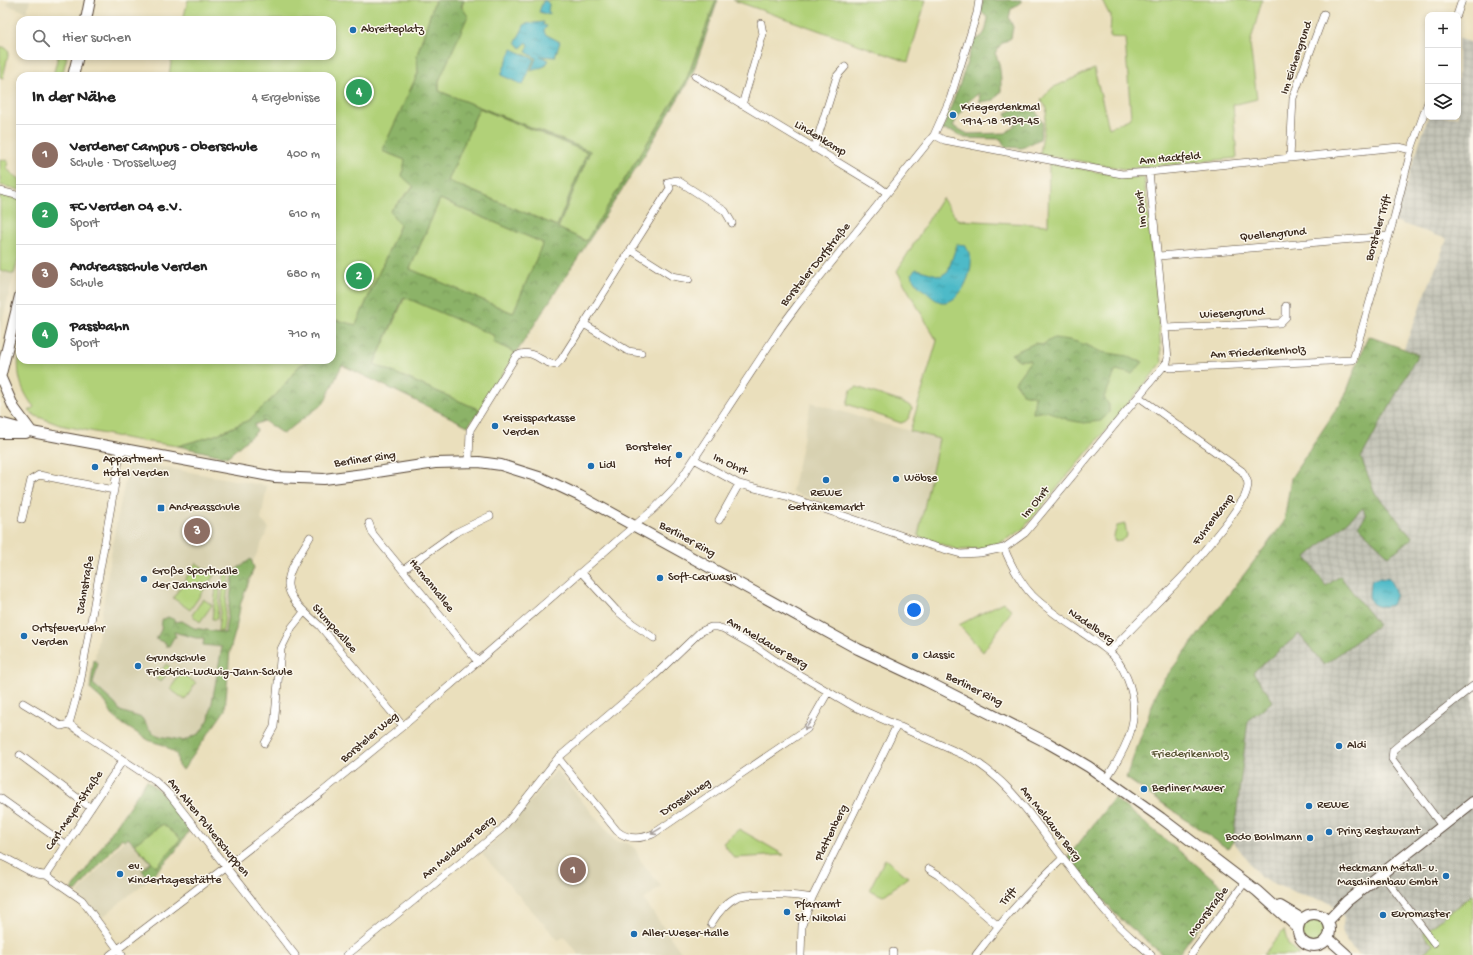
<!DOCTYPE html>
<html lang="de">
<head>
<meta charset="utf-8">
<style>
  body { margin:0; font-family:"Gochi Hand",sans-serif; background:#f6f6f6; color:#222 }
  .controls { position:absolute; right:12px; top:12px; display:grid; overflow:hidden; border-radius:8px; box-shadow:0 2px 6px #0003 }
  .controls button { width:36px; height:36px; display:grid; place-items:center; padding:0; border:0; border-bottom:1px solid #e0e0e0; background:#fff; color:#222; font:20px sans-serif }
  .you { position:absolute; left:914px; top:610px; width:14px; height:14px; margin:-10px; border:3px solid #fff; border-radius:50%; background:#1a73e8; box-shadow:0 0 0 6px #1a73e833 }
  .badge { display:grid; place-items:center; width:26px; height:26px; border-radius:50%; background:#1f6fb2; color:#fff; font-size:13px; font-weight:700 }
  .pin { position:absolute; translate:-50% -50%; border:2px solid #fff; box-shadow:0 1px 4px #0006 }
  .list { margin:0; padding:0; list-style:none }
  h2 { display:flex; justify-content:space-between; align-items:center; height:52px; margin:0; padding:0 16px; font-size:17px }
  h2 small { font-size:13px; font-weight:400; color:#767676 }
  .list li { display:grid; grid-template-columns:26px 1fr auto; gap:12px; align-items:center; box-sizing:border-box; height:60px; padding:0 16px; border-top:1px solid #e0e0e0 }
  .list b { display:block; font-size:15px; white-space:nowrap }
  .list p { margin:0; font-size:13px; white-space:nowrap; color:#767676 }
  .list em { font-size:13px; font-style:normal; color:#767676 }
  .icon { flex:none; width:22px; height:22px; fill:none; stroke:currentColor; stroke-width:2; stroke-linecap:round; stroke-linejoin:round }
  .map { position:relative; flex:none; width:1473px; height:955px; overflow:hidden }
  .search { position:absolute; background:#fff; box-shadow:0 2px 6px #0003; left:16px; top:16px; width:320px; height:44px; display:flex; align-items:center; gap:10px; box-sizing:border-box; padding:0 14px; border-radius:12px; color:#767676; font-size:15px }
  .panel { position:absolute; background:#fff; box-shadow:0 2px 6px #0003; left:16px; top:72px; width:320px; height:292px; border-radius:12px }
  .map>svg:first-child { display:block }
  .built { fill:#d8d1b1 }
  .industrial { fill:url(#industrial-grid) }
  .green { fill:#b1d178; stroke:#767e4b }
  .forest { fill:url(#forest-crowns); stroke:#646e43; fill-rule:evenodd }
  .water { fill:url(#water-ripples); stroke:#447273 }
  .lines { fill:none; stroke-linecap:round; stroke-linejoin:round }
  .street-casing { stroke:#554536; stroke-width:8 }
  .secondary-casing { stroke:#554536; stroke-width:12 }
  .street { stroke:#fff; stroke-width:7 }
  .secondary { stroke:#fff; stroke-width:10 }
  .oneway { stroke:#a79f9a }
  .poi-dot { fill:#1f6fb2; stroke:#fbf7ec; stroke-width:1.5 }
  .labels { text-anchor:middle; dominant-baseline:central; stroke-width:3; stroke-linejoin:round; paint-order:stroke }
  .poi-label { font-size:12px; fill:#3b2a1e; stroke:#fbf7ec; text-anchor:start }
  .street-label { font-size:12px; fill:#3b2a1e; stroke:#fbf7ec }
  .park-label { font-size:12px; fill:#585434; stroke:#fbf7ec }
</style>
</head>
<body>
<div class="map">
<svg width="1473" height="955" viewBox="0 0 1473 955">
  <defs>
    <pattern id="industrial-grid" width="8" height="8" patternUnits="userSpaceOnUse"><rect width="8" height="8" fill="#c5c5b8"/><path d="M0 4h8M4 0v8" fill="none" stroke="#aaa99e"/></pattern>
    <pattern id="forest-crowns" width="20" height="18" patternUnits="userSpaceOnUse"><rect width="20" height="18" fill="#8cb368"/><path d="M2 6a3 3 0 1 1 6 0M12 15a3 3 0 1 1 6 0" fill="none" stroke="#749255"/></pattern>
    <pattern id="water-ripples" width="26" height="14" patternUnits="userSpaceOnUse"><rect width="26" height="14" fill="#4dbac8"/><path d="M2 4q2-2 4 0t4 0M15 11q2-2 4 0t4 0" fill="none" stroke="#4197a2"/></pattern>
  </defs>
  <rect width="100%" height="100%" fill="#fbf7ec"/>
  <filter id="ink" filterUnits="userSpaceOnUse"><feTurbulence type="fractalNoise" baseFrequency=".025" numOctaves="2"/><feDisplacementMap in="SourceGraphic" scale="8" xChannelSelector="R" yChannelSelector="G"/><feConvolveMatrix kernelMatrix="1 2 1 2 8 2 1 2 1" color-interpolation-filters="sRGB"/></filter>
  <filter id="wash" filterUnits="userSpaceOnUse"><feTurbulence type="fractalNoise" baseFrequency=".012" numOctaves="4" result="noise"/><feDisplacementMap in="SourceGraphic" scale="16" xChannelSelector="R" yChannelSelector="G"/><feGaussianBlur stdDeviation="0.9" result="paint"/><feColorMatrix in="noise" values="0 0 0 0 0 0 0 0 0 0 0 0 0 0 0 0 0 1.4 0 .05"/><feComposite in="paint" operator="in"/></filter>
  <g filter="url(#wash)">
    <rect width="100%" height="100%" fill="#eadfbc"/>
    <path class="built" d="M9 0H30L27 12 7 5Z
      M0 270 14 274 0 332Z
      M811 402 883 424 939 438 918 536 792 492Z
      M129 461 267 486 261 520 269 528 250 568 233 624 229 661 218 704 204 735 171 745 122 718 91 683 114 535Z
      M556 771 559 773 615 841 627 843 635 848 641 861 661 886 644 900 683 955H579L564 937 558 940 482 854 505 831Z
      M128 838 151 862 142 870 149 879 99 920 78 893 124 840Z"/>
    <path class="industrial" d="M1458 38 1473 43V955H1359L1346 941 1342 930 1344 918 1331 903 1297 893 1261 878 1233 841 1253 672 1299 634 1340 576 1326 586 1305 557 1363 508 1366 516 1412 538 1375 493 1361 458 1417 354 1404 348 1447 239 1394 221 1428 117H1458Z"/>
    <path class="green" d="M188 0H435L417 55 418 73 382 151 405 160 414 186 390 211 400 225 356 325 332 324V76H169L172 56H332V20H183Z
      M464 0H716L686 81 586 241 558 228 590 151 439 91V81Z
      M733 0H926L908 62Z
      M1102 0H1262L1250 44 1257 99 1233 105 1237 158 1125 169 1040 154 1047 108 1041 100 1052 88 1094 69 1109 128 1131 118 1125 38 1110 37 1111 14H1109Z
      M0 47H4L9 51 3 78 0 77Z
      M58 56H67L62 76H53Z
      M479 108 587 152 557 226 448 181Z
      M0 159 8 161 7 168 12 174 20 179V190L0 185Z
      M1049 163 1125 177H1144L1155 279 1162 363 1022 530 991 548 958 550 918 536 939 439 910 431 937 341 897 271 942 198 958 220 1048 225Z
      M0 195 20 199V253L14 274 0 270Z
      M440 199 543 243 513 313 410 269Z
      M405 297 495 336 493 342 516 353 480 410 374 364Z
      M20 347V360H311L299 366 277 394 249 420 213 436 178 446 135 440 60 425 36 416 29 411 34 407C19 388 16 371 20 347Z
      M857 387 907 404 912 408C910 416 909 421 901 423L847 404 851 390Z
      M1125 524 1127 536 1122 540 1114 541V536L1117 526Z
      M196 563 214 575 190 610 173 598Z
      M225 570H230L223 631H218Z
      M216 589 220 590 217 619H212Z
      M203 599 212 605 200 622 192 615Z
      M1003 602 1012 610 983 652 959 625Z
      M166 664 171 668 161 682 156 679Z
      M181 673 196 683 185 700 170 689Z
      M163 824 181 838 157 867 134 844Z
      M739 829 784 855 734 858 723 843Z
      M885 859 908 877 883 896 869 890Z
      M1473 894V955H1421L1433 945 1423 933Z
      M1300 930a14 14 0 1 1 28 0a14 14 0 1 1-28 0Z
      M1284 930 1288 944 1299 955H1263Z"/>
    <path class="forest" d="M435 0H464L461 6 468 16 439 81V91L590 151 558 228 586 241 686 81 716 0H718L692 75 645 154 516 353 493 342 495 336 404 297 374 364 480 410 468 426 342 365 324 403 283 434 264 421 254 425 257 431 227 457 178 446 213 436 249 420 277 394 299 366 311 360H332V319L356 325 400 225 390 211 414 187 402 176 405 160 382 151 418 73 417 55ZM479 108 587 152 557 226 448 181ZM440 199 543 243 513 313 410 269Z
      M983 0H1021V2L1011 9 1009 18 1013 27 1011 38 1001 44 995 53C1001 65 1001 78 1001 91L994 100 980 102 979 93 966 103 953 126 968 134 1006 133 1018 122 1008 119 1006 113 1015 109 1032 106 1043 122 1040 139 1022 148 1005 147 1001 139 965 138 954 132 942 130 961 81 974 40C986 37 986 29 988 18L981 12Z
      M1368 336 1418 354 1361 458 1375 493 1413 538 1389 556 1358 526 1366 516 1363 508 1306 557 1326 586 1340 576 1378 625 1324 665 1299 634 1253 672 1273 701 1248 720 1233 841 1228 849 1126 778 1159 686 1284 522 1291 478 1345 396Z
      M1054 338 1070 340 1087 345 1101 352 1128 356 1135 360 1143 362 1132 374 1116 370C1112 379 1109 388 1104 397L1109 405V413L1101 421 1084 423 1068 420 1047 411 1033 413 1035 396 1022 393 1015 382 1031 360H1019L1011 354 1035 343 1042 345Z
      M251 559 254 568 241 602 236 629 230 650 225 710 183 770 178 766 177 755 164 745 150 741 124 725 112 715 106 703 90 689 94 660 98 663 93 684 115 704 120 711 142 718C155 742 162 734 184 741L200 733 209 719 222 647 203 645 204 638H196L174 632 176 637H174L169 646H165L167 644 156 639 161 630 162 620 168 617 175 620 173 622 182 621 194 628 225 633 234 571Z
      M147 780 170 801 189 831 174 853 149 879 142 870 151 862 128 838 124 840 122 838 76 892 72 890ZM163 824 181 839 157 867 134 844Z
      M1114 798 1226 889 1178 955H1163L1115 914 1068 857Z"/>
    <path class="water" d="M543 1H546L549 4 548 12 550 13 549 15 539 12Z
      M544 22 543 25 547 26 544 30 545 34 560 42 555 57 540 56 549 60 545 66 531 71 536 58 526 52 529 45 527 42 521 48 516 42 525 24Z
      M512 49 534 59 523 85 501 75Z
      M957 244 965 245C968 250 970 255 971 260 972 274 961 301 945 302 938 303 932 297 926 292 919 287 913 282 912 273L916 269 941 276 948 271Z
      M1378 578 1389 579C1395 589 1398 593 1392 605 1370 611 1365 599 1372 580Z"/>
  </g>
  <g filter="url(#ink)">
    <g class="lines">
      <defs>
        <path id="street" d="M1457 15 1462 0
          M695 76 879 187 887 193
          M742 105 763 34 761 23
          M934 135 944 140 1122 174 1149 172 1399 147 1411 150
          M814 149 837 76 845 67
          M1290 158 1293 98 1324 14
          M0 191 20 196
          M631 250 672 276 689 279
          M1159 256 1388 236
          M584 324 628 351 641 353
          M1165 328 1280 323 1286 317V306
          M1165 366 1170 368 1353 360 1394 218 1411 150 1428 102
          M694 459 739 484 786 496 929 545 961 554 980 553 1004 548 1025 533 1167 362 1168 358 1149 172
          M469 462 470 430 516 356C532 347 540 363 556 365L561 360 670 188 668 182 677 180 725 211 732 223
          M22 519 31 480 39 475 114 490
          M719 520 739 484
          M369 523 373 534 478 662
          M310 537C281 584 277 588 320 626L403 726
          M1004 548C1011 565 1019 581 1032 595 1054 617 1083 631 1108 651 1116 657 1123 668 1127 678 1143 717 1128 746 1106 779
          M403 570 455 533 490 516
          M581 572 616 610 633 624 654 638
          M1109 652 1186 573 1228 521 1244 498C1249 486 1250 482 1242 471L1139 397
          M23 703 61 726 69 724 155 781 169 794 295 955
          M69 724 80 684 121 449
          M265 743 274 727 281 649 292 627 304 612
          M20 755 91 808
          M558 758 617 831C628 840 641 839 653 834L807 729 828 692
          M0 798 66 845
          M1442 826 1392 759 1393 750 1405 740 1473 686
          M0 856C14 860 31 876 46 875L82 900 122 955
          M929 869 939 875 998 926
          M1382 874 1434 943
          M46 875 123 760
          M711 924C717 914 726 902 737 897 751 892 797 895 812 898
          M893 952V955
          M110 955 219 872 322 792 403 726 655 508 677 485 781 327 798 304 934 135 950 99 977 13 979 0
          M347 955 502 829 558 758 652 678 700 632 711 627H717L724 629 756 647 779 663 853 706 968 757C1011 781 1033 820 1063 858 1079 879 1097 903 1115 922 1126 934 1139 944 1151 955
          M801 955 802 925 812 898 897 725
          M976 955C1002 920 1031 888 1063 858
          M1191 955 1245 882"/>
        <path id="secondary" d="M86 20 90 0
          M73 76 78 56
          M0 376 14 408 31 431
          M0 378 20 296
          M0 423 37 433 275 477 324 479 364 474 435 463 479 462 501 465 542 478 580 496 858 649 926 681 1048 743 1069 755 1089 767 1161 818 1257 891 1298 928
          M0 433H26
          M1280 906 1302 919
          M1298 930a16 16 0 1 1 32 0a16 16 0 1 1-32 0Z
          M1328 921 1347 901 1473 802
          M1328 938 1347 955"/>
      </defs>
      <use href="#street" class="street-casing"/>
      <use href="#secondary" class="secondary-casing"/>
      <use href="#street" class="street"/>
      <use href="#secondary" class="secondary"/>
    </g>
    <defs><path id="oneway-shaft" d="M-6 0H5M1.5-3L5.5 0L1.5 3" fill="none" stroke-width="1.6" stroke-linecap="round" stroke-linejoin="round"/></defs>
    <g class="oneway">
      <use href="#oneway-shaft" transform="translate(808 725) rotate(125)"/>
      <use href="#oneway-shaft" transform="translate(656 831) rotate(148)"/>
    </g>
  </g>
  <g class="poi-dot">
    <circle cx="353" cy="30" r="4"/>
    <circle cx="953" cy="115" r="4"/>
    <circle cx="495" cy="426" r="4"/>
    <circle cx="679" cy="455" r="4"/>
    <circle cx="591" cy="466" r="4"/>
    <circle cx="95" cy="467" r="4"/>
    <circle cx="896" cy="479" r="4"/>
    <circle cx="826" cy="480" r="4"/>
    <rect x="157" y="504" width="8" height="8" rx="2"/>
    <circle cx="660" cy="578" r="4"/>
    <circle cx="144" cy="579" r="4"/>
    <circle cx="24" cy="636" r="4"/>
    <circle cx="915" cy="656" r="4"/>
    <circle cx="138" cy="666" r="4"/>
    <circle cx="1339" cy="746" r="4"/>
    <circle cx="1144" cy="789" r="4"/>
    <circle cx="1309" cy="806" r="4"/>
    <circle cx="1329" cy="832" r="4"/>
    <circle cx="1310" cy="838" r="4"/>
    <circle cx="120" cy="874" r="4"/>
    <circle cx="1446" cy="876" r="4"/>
    <circle cx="787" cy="912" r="4"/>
    <circle cx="1383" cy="915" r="4"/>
    <circle cx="634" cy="934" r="4"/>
  </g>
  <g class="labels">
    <g class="poi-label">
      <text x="361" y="30">Abreiteplatz</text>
      <text x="961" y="108">Kriegerdenkmal<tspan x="961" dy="14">1914-18 1939-45</tspan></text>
      <text x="503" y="419">Kreissparkasse<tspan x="503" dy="14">Verden</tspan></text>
      <text x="671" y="448" text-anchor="end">Borsteler<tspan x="671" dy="14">Hof</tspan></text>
      <text x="103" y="460">Appartment<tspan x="103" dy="14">Hotel Verden</tspan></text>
      <text x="599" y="466">Lidl</text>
      <text x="904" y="479">Wöbse</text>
      <text x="826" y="494" text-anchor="middle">REWE<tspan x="826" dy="14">Getränkemarkt</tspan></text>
      <text x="169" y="508">Andreasschule</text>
      <text x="152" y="572">Große Sporthalle<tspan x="152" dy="14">der Jahnschule</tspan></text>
      <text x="668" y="578">Soft-Carwash</text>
      <text x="32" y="629">Ortsfeuerwehr<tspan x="32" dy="14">Verden</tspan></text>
      <text x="923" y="656">Classic</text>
      <text x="146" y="659">Grundschule<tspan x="146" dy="14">Friedrich-Ludwig-Jahn-Schule</tspan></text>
      <text x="1347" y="746">Aldi</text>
      <text x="1152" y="789">Berliner Mauer</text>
      <text x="1317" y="806">REWE</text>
      <text x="1337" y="832">Prinz Restaurant</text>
      <text x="1302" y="838" text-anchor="end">Bodo Bohlmann</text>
      <text x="128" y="867">ev.<tspan x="128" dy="14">Kindertagesstätte</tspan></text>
      <text x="1438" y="869" text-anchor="end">Heckmann Metall- u.<tspan x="1438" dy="14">Maschinenbau GmbH</tspan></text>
      <text x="795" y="905">Pfarramt<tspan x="795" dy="14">St. Nikolai</tspan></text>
      <text x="1391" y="915">Euromaster</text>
      <text x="642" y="934">Aller-Weser-Halle</text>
    </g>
    <g class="street-label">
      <text transform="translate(1297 58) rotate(-71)">Im Eichengrund</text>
      <text transform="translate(820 139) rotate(31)">Lindenkamp</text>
      <text transform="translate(1170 159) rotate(-5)">Am Hackfeld</text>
      <text transform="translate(1142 209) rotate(-96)">Im Ohrt</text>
      <text transform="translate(1379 228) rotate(-74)">Borsteler Trift</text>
      <text transform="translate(1273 235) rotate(-5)">Quellengrund</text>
      <text transform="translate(816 265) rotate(-51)">Borsteler Dorfstraße</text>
      <text transform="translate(1232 314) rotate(-3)">Wiesengrund</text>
      <text transform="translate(1258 353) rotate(-3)">Am Friederikenholz</text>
      <text transform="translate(365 460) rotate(-8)">Berliner Ring</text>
      <text transform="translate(730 465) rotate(26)">Im Ohrt</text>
      <text transform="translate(1036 503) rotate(-50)">Im Ohrt</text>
      <text transform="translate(1214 520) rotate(-53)">Fuhrenkamp</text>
      <text transform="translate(687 540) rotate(29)">Berliner Ring</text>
      <text transform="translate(86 585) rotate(-80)">Jahnstraße</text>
      <text transform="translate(431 586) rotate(51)">Hamannallee</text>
      <text transform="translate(1091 627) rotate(35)">Nadelberg</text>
      <text transform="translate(334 629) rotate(48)">Stumpeallee</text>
      <text transform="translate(767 644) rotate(30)">Am Meldauer Berg</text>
      <text transform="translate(974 690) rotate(27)">Berliner Ring</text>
      <text transform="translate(370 738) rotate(-40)">Borsteler Weg</text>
      <text transform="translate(686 798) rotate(-34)">Drosselweg</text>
      <text transform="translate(75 811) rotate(-56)">Carl-Meyer-Straße</text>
      <text transform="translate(1050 824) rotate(52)">Am Meldauer Berg</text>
      <text transform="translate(208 828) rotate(51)">Am Alten Pulverschuppen</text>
      <text transform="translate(832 833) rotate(-64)">Plattenberg</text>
      <text transform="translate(459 848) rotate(-40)">Am Meldauer Berg</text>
      <text transform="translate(1009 897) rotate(-49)">Trift</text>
      <text transform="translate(1209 912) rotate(-53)">Moorstraße</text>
    </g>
    <g class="park-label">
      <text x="1190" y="755">Friederikenholz</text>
    </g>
  </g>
</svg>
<div class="controls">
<button>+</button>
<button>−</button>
<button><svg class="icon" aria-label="layers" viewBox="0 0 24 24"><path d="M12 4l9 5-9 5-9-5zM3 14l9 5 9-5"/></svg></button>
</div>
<div class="you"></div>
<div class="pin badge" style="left:573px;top:870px;background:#8d6e63">1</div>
<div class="pin badge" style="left:359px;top:276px;background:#2e9e5b">2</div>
<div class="pin badge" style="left:197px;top:531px;background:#8d6e63">3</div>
<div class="pin badge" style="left:359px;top:92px;background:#2e9e5b">4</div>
<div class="search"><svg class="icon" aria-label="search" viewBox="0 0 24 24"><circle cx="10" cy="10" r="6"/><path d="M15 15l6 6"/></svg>Hier suchen</div>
<section class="panel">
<h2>In der Nähe<small>4 Ergebnisse</small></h2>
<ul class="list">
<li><span class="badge" style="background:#8d6e63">1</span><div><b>Verdener Campus - Oberschule</b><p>Schule · Drosselweg</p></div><em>400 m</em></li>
<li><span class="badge" style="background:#2e9e5b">2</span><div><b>FC Verden 04 e.V.</b><p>Sport</p></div><em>610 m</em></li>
<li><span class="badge" style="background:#8d6e63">3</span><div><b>Andreasschule Verden</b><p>Schule</p></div><em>680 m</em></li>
<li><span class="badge" style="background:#2e9e5b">4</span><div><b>Passbahn</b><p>Sport</p></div><em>710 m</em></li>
</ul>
</section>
</div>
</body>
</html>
